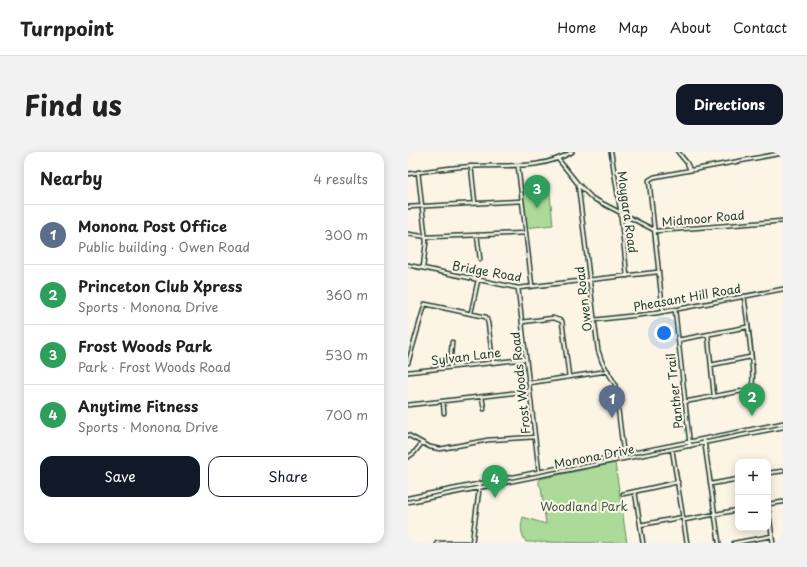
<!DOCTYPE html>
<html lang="en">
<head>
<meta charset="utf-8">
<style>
  body { margin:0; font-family:"Playpen Sans",sans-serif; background:#f2f2f2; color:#222 }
  .controls { position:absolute; right:12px; bottom:12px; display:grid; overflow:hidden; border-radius:8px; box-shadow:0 2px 10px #0003 }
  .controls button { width:36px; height:36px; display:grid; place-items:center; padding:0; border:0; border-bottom:1px solid #e0e0e0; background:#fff; color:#222; font:20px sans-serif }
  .you { position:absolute; left:256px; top:181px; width:14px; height:14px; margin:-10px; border:3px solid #fff; border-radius:50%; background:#1a73e8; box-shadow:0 0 0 6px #1a73e833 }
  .badge { display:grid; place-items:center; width:26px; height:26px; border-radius:50%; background:#111827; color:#fff; font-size:13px; font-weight:700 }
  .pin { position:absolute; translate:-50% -33px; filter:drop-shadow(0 1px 2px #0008) }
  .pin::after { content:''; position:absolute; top:21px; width:14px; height:12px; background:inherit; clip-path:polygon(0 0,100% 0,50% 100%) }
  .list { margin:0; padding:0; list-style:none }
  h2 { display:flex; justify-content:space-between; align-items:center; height:52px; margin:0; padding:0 16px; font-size:17px }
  h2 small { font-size:13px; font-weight:400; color:#767676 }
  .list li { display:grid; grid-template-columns:26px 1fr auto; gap:12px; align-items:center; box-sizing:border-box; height:60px; padding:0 16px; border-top:1px solid #e0e0e0 }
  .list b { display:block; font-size:15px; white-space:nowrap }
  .list p { margin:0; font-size:13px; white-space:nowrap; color:#767676 }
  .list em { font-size:13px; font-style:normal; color:#767676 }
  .actions { display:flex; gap:8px; padding:12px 16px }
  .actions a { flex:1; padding:9px 0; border:1px solid #111827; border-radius:12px; text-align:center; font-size:14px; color:#111827 }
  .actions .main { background:#111827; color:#fff }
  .map { position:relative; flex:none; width:375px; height:391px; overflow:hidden; border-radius:12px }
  header { display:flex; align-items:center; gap:24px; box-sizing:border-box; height:56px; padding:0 20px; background:#fff; border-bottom:1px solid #e0e0e0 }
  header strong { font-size:19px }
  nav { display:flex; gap:22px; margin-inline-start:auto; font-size:14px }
  .intro { display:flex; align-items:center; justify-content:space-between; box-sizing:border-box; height:96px; padding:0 24px }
  h1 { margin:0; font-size:28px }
  .button { padding:10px 18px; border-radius:12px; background:#111827; color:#fff; font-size:14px; font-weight:700 }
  main { display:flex; gap:24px; padding:0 24px }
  aside { flex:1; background:#fff; border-radius:12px; box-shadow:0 2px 10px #0003 }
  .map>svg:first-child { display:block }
  .green { fill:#abda99; stroke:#658c66 }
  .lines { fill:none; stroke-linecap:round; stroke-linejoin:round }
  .minor-casing { stroke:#1f3d34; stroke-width:5.5 }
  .minor { stroke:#fcf5e5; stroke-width:2.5 }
  .labels { text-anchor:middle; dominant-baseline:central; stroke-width:4; stroke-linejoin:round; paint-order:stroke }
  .street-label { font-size:12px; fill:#1f3d34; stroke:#fcf5e5 }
  .park-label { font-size:12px; fill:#3b5c48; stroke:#fcf5e5 }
</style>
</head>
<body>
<header>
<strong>Turnpoint</strong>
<nav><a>Home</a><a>Map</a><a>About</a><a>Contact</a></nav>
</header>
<div class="intro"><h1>Find us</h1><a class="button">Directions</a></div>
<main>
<aside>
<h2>Nearby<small>4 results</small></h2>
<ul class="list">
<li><span class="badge" style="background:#5c6f8a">1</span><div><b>Monona Post Office</b><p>Public building · Owen Road</p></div><em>300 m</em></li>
<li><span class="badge" style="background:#2e9e5b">2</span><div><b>Princeton Club Xpress</b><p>Sports · Monona Drive</p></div><em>360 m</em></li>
<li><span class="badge" style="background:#2e9e5b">3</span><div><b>Frost Woods Park</b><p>Park · Frost Woods Road</p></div><em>530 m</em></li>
<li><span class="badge" style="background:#2e9e5b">4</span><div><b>Anytime Fitness</b><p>Sports · Monona Drive</p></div><em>700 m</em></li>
</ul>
<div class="actions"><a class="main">Save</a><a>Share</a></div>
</aside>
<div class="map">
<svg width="375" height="391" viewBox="0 0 375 391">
  <rect width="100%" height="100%" fill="#fcf5e5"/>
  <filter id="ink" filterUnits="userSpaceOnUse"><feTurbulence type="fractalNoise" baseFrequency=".025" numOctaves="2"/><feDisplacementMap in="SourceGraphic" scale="8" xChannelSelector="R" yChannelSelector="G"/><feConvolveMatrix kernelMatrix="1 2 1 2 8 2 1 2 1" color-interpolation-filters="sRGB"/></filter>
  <g filter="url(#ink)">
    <path class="green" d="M141 31 145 73 117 76 112 34Z
      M207 311 219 391 118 390C113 382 112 374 115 365L138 372 133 335 131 333V327Z"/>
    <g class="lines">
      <defs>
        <path id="minor" d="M203 0 212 56 219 124
          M270 0 279 11 282 18
          M150 7 170 32 184 46 248 79 375 69
          M63 14 67 51
          M110 14 124 134
          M10 20 18 90 15 116
          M0 22C24 18 49 14 74 14 108 13 133 17 164 0
          M170 32 190 198 194 210 207 232 216 305
          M0 55 114 49
          M0 82 20 85 118 81
          M69 83 72 107
          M0 113 110 136 250 120
          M110 136 131 320
          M267 158 282 294
          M255 160 241 28 246 25 375 1
          M63 161 70 128
          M186 168 249 161 375 137
          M114 170 145 166 154 169 161 225
          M300 183 306 244
          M270 188 339 175
          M0 211 17 152 78 165 80 171 85 210
          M303 213 342 205
          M42 215 44 190
          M0 220 118 207
          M121 231 200 219
          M74 245 76 257
          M35 249 36 261
          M276 250 334 239C338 238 342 237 344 233 347 224 338 158 336 144
          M0 253 122 239
          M0 283 22 295 32 297 80 288 127 285
          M296 287 311 391
          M264 297 279 391
          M0 305 6 301 14 291
          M360 321 375 319
          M303 332 330 327
          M227 340 235 391
          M215 342 270 330
          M0 346 375 271
          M0 350 375 275
          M360 352 375 350
          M360 356 365 391
          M276 368 330 358
          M232 373 275 365
          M29 391H59
          M64 391 72 331
          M326 391 364 384"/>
      </defs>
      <use href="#minor" class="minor-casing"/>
      <use href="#minor" class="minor"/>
    </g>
  </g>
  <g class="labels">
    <g class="street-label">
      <text transform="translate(220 60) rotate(82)">Moygara Road</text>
      <text transform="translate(295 66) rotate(-5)">Midmoor Road</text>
      <text transform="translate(79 119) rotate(10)">Bridge Road</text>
      <text transform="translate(279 145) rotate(-10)">Pheasant Hill Road</text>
      <text transform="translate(175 147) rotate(-97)">Owen Road</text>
      <text transform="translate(58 204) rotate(-7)">Sylvan Lane</text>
      <text transform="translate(112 231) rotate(-96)">Frost Woods Road</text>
      <text transform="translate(266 239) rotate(-96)">Panther Trail</text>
      <text transform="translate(186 304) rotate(-11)">Monona Drive</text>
    </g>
    <g class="park-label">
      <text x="176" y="354">Woodland Park</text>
    </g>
  </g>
</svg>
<div class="controls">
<button>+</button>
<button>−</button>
</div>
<div class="you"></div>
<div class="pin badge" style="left:204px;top:266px;background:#5c6f8a">1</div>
<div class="pin badge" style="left:344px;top:264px;background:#2e9e5b">2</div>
<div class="pin badge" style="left:129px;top:56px;background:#2e9e5b">3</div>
<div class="pin badge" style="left:87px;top:346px;background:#2e9e5b">4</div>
</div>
</main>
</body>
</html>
